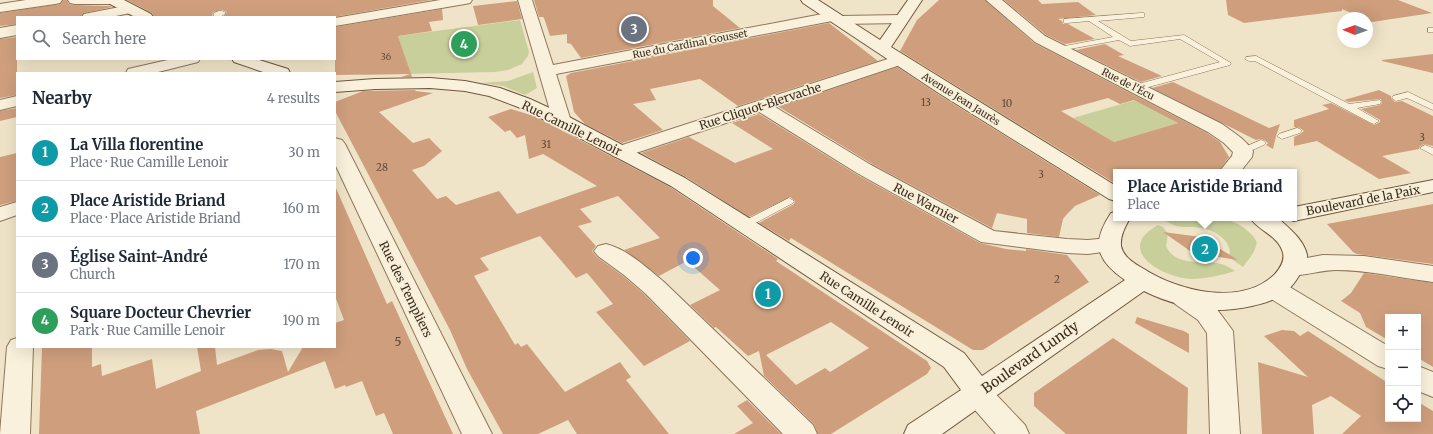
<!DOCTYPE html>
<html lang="en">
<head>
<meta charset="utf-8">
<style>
  body { margin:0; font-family:Merriweather,serif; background:#f2f2f3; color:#1f2937 }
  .controls { position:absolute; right:12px; bottom:12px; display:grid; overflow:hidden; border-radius:0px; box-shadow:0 4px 16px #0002 }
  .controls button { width:36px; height:36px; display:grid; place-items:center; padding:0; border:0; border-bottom:1px solid #e0e1e3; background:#fff; color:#1f2937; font:20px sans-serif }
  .compass { position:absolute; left:1337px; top:12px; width:36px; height:36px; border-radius:50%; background:#fff; box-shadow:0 4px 16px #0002; rotate:271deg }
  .you { position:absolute; left:693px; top:258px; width:14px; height:14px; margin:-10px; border:3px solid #fff; border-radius:50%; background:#1a73e8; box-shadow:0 0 0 6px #1a73e833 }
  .badge { display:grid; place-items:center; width:26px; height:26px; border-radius:50%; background:#1a73e8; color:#fff; font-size:13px; font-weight:700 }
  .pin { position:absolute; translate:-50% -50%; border:2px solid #fff; box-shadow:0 1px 4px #0006 }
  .popup { position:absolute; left:1113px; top:169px; width:184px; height:52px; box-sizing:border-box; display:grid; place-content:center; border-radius:0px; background:#fff; filter:drop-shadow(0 1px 3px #0005); font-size:13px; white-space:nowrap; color:#747a83 }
  .popup b { font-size:15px; color:#1f2937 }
  .popup::after { content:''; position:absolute; left:50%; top:100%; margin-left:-8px; border:8px solid transparent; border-top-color:#fff }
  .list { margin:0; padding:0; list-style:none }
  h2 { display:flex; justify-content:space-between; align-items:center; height:52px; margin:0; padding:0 16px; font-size:17px }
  h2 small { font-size:13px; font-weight:400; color:#747a83 }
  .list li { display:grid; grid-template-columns:26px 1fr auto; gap:12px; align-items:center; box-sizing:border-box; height:56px; padding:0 16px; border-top:1px solid #e0e1e3 }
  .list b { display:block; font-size:15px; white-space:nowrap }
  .list p { margin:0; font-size:13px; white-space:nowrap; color:#747a83 }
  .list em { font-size:13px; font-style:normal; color:#747a83 }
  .icon { flex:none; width:22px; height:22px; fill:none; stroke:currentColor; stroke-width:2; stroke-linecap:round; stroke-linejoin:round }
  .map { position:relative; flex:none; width:1433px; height:434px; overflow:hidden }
  .search { position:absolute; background:#fff; box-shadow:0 4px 16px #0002; left:16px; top:16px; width:320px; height:44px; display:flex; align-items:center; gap:10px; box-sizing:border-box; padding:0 14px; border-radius:0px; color:#747a83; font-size:15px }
  .panel { position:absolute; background:#fff; box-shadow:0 4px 16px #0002; left:16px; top:72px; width:320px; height:276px; border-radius:0px }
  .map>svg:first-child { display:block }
  .green { fill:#c9cf9b }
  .building { fill:#cf9f7d; fill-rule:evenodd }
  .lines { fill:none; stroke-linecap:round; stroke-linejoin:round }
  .lane-casing { stroke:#8d765c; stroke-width:1 }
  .street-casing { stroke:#8d765c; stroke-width:2 }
  .secondary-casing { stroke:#6f573f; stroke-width:2 }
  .lane { fill:#faf1dc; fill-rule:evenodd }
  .street { fill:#faf1dc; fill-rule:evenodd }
  .secondary { fill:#faf1dc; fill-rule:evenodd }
  .labels { text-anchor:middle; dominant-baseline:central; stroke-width:3.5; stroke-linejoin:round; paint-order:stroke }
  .far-number-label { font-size:9px; fill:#624a37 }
  .far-street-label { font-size:10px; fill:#3d2e20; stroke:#f7eed8 }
  .number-label { font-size:10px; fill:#624a37 }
  .street-label { font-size:12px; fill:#3d2e20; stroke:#f7eed8 }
  .near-number-label { font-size:12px; fill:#624a37 }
  .near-street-label { font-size:14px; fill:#3d2e20; stroke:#f7eed8 }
</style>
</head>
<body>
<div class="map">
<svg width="1433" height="434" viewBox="0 0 1433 434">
  <rect width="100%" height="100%" fill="#f0e4c8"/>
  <path class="green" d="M520 20 529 52 528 56 522 64 508 70 495 72 359 75 408 66 398 36Z
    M533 72 537 88 525 95 503 86 480 83 508 81Z
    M1139 99 1178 123 1114 142 1073 118Z
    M1177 218C1202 218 1231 213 1250 233 1254 237 1258 241 1256 246 1254 254 1247 261 1243 267L1230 258 1229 255 1230 252C1229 239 1214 230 1201 228 1187 225 1179 231 1165 220Z
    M1158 225 1163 227 1168 234 1166 246C1176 268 1202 259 1221 264 1226 265 1230 268 1235 271 1222 275 1206 279 1192 279 1163 278 1113 250 1158 225Z"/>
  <path class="building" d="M63 0H67L69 4 75 5 110 6 112 7 84 13 81 17H17V24L0 26V13L60 4Z
    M127 0H431L334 17H223L227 12 222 10 213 12 212 17H154L152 13Z
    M534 0H713V6L740 28 581 58 571 44 567 43V34L550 36 544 18 543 17H539Z
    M939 0H985L1034 43 1207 133 1220 142 1229 157 1218 172H1116V184L900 51 917 20ZM1108 98 1120 104 1134 100 1178 123 1114 142 1061 111Z
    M1004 0H1038L1042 4 1078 2 1096 15 1058 19 1062 21 1063 24H1068L1095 39 1065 44 1046 35Z
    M1226 0H1398L1432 13 1372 22 1367 20V18H1363L1342 9V11L1244 23 1228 15Z
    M517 1 522 19 478 25 473 6Z
    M442 9 443 20 429 22 432 31 398 36 412 77H401L410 74 335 75V27Z
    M829 23 878 61 738 106 700 79 650 89 656 100 633 104 663 130 622 143 585 124 574 112 566 76 571 73Z
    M17 37V95L0 98V39Z
    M1105 44 1124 55 1118 56 1162 76 1141 82 1076 50Z
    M1433 54V73L1382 61V60Z
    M897 67 936 93 1100 195 1075 206 1068 213 1063 219 1059 237 1027 233V219L997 213 992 228 872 164 779 107Z
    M1173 82 1269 128 1280 124 1276 136 1273 149 1266 145 1268 143 1264 140 1260 139 1256 140 1152 88Z
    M416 90 415 91 433 93 379 112 413 143 429 138 442 151 424 166 412 170 437 199 446 196 456 205 499 191 517 214 597 186 543 154 529 159 525 135 517 138 510 130 505 132 488 117 511 109 534 116 670 187 778 259 776 261 927 361 931 368 927 374 831 434H818L814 424 764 376 759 351 748 356 716 327 714 328 690 305 720 290 687 261 659 276 624 250 660 238 618 196 580 209 592 222 578 226 596 246 592 251 597 257 623 276 645 295 690 341 644 366 596 312 613 304 587 273 576 278 540 236 480 258 489 270 474 276 515 345 518 343 521 347 527 344 565 392 620 362 631 377 626 380 669 434H577L568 420 538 434H503L467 369 450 330 335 111V102L363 91ZM831 322 869 348 830 372 825 368 796 385 766 355Z
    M1379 90 1391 96V98L1395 102 1402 101 1433 116V146L1424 144 1419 147V149L1382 156 1411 173 1379 179 1317 141 1294 146V137L1300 134 1304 131 1300 128 1294 127V120L1329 109 1322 105 1331 103 1374 125 1380 122V120L1361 109 1380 105 1382 103 1381 99 1349 102 1344 100Z
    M17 108V117L0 121V111Z
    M759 114 856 174 980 243 1006 249 1026 251V249L1067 255 1089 282 983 350H973L791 238 789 241 759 223 794 204 795 201 790 197 749 217 686 177 641 153 689 137 735 163 773 149 732 123Z
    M17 153V201L0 205V157Z
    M335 186 387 304 392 301 453 434H393L384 413 376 416 362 381 346 387 345 385 335 389 325 361 196 411 200 434H39L42 347H92V367L101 364 102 376 152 359 156 389 201 371 197 347H215L217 365 258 350 271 349 282 351 288 372 303 347H335V323L344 320 335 296Z
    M1433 204V264L1357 254 1353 252 1327 224Z
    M1163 232 1201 237 1238 260 1193 253Z
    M1364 273 1433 283V367L1418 358V317H1388V340L1366 327 1360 313 1341 301 1351 293Z
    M1137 317 1184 331 1189 334V353L1135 323Z
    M1282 330 1294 331 1300 336 1308 331 1388 383V419H1418V402L1433 411V434H1342L1361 416 1331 396 1312 405 1314 434H1262L1258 362 1308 377 1264 336Z
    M1113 338 1188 388 1187 434H1066L1034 406V393Z
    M747 400 781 434H734L753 423 737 406Z"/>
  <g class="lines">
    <defs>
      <path id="lane" d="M219 11H222L226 13 220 17H214V13Z
        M1141 13H1144V17L1098 21 1131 41 1184 35 1231 63 1230 65 1134 91 1131 90 1130 88 1131 86 1220 62 1180 39 1130 46 1119 40 1059 51 1055 49 1059 47 1113 37 1089 21 1067 23H1064V19Z
        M1428 28H1433V32H1428Z
        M1256 56 1349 104 1380 100 1381 102 1380 104 1357 108 1379 121 1374 124 1371 123 1255 61H1249L1245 59 1246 57Z
        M1408 92 1433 104V110L1407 98 1396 101 1392 98 1393 96Z
        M1297 128 1300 129 1302 131 1300 133 1282 139 1277 136 1279 134Z
        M1261 140 1264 141 1266 143 1264 145 1243 154 1238 151 1240 149Z
        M1425 145 1433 148V155L1420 148Z
        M789 198 794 201 793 203 748 227H740L738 225 740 223Z"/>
      <path id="street" d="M26 0H62L60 3 55 4 0 12V4Z
        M68 0H120L118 3 113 4H75L70 3Z
        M440 0H472L470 3 465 4 335 26V18Z
        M518 0H532L553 65 833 12 838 13 840 16 902 15 907 16 909 19 907 22 902 23 839 24 834 23 832 21 556 74 571 121 569 125 562 127 555 125 553 121Z
        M986 0H1002L1045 36 1222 124C1233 132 1245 139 1253 151L1252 157 1240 172H1219L1232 156 1233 152 1224 143 1208 132 1035 42Z
        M130 5 135 6 137 9 135 12 111 17H82L84 14Z
        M17 25V35L0 38V28Z
        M900 55 906 57 908 60 906 63 775 107 871 165 994 231 1067 239 1088 240 1109 238 1117 240 1121 245 1117 250 1088 254 1067 253 981 242 857 173 759 112 627 156 620 158 613 156 610 152 613 148Z
        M172 59H200L198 62 154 73H126L128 69Z
        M17 96V106L0 110V100Z
        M335 138 342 140 345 144 492 434H462L335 164Z
        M17 202V215L0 221V207Z
        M606 244C627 249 647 268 664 282L813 425 817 434H783L646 294 624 275 598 256 594 251 598 246Z
        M1323 255 1364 256 1433 266V282C1401 278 1368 270 1336 270 1319 270 1301 278 1285 274L1281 268 1285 262Z
        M1274 281 1283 283 1388 346V369L1378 366 1265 295 1262 289 1265 283Z
        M1184 289 1193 292 1216 308 1233 331 1240 434H1210L1207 333 1198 320 1175 304 1171 298 1175 292Z
        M17 338V347H33L30 434H0L7 347 11 340Z
        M1418 366 1433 372V397L1418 391Z
        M978 383 988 386 1025 425 1029 434H996L968 402 964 394 968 386Z"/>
      <path id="secondary" d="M106 0H124L151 14 153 17H135L108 3Z
        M801 0H818L880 40 908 0H922L891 47 1116 186V201L1109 199 937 92 803 3Z
        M232 59H256L288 69 290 73H266L234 62Z
        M430 78 465 81 500 88 530 99 569 117 685 178 964 353 982 376 1125 280C1096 260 1091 243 1111 213L1116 212V218H1130C1125 227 1120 236 1121 246 1123 257 1135 264 1144 269 1178 291 1242 307 1275 274 1280 268 1285 261 1283 253 1279 236 1259 231 1250 218H1277L1279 219C1289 228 1304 240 1307 255 1308 262 1303 269 1300 274 1296 281 1291 288 1284 293 1270 305 1235 310 1217 310 1192 309 1166 302 1144 291L942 434H904L908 425 961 390 944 367 671 186 555 125 518 107 489 96 465 91 430 88 375 89 335 92V82L375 79Z
        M1433 180V192L1294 221 1286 218H1294V207Z"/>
    </defs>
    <use href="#lane" class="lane-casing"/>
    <use href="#street" class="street-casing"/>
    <use href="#secondary" class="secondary-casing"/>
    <use href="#lane" class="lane"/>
    <use href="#street" class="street"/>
    <use href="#secondary" class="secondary"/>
  </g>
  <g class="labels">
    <g class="far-number-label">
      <text x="386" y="56">36</text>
    </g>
    <g class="far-street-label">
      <text transform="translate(690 44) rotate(-11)">Rue du Cardinal Gousset</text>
      <text transform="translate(1128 84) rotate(27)">Rue de l'Écu</text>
      <text transform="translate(961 99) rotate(32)">Avenue Jean Jaurès</text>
    </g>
    <g class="number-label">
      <text x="926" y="102">13</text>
      <text x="1007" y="103">10</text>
      <text x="1422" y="137">3</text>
      <text x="546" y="144">31</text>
      <text x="382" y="167">28</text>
      <text x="1041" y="174">3</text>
      <text x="1057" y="279">2</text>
    </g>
    <g class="street-label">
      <text transform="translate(760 106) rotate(-18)">Rue Cliquot-Blervache</text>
      <text transform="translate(572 128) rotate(26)">Rue Camille Lenoir</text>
      <text transform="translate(1363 200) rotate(-11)">Boulevard de la Paix</text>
      <text transform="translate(926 203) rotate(28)">Rue Warnier</text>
      <text transform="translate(406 289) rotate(64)">Rue des Templiers</text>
      <text transform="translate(867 304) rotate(33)">Rue Camille Lenoir</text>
    </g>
    <g class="near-number-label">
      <text x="398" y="341">5</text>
    </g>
    <g class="near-street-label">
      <text transform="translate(1030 357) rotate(-35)">Boulevard Lundy</text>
    </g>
  </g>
</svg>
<div class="controls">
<button>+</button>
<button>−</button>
<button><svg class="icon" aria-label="locate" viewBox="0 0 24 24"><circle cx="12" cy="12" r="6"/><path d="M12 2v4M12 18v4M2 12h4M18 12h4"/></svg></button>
</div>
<svg class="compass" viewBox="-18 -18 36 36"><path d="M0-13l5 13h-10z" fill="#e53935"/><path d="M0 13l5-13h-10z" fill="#747a83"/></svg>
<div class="you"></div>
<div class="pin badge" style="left:768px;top:294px;background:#0f9aa8">1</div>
<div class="pin badge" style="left:1205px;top:249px;background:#0f9aa8">2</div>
<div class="popup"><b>Place Aristide Briand</b>Place</div>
<div class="pin badge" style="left:634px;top:29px;background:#6b7280">3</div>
<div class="pin badge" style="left:464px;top:44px;background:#2e9e5b">4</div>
<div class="search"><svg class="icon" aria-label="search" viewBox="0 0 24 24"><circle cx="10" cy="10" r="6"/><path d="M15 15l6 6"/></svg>Search here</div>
<section class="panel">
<h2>Nearby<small>4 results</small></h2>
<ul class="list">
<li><span class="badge" style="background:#0f9aa8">1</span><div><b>La Villa florentine</b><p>Place · Rue Camille Lenoir</p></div><em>30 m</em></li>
<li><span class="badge" style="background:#0f9aa8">2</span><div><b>Place Aristide Briand</b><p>Place · Place Aristide Briand</p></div><em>160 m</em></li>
<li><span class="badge" style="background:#6b7280">3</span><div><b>Église Saint-André</b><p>Church</p></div><em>170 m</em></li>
<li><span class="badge" style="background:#2e9e5b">4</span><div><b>Square Docteur Chevrier</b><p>Park · Rue Camille Lenoir</p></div><em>190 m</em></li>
</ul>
</section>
</div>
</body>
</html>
